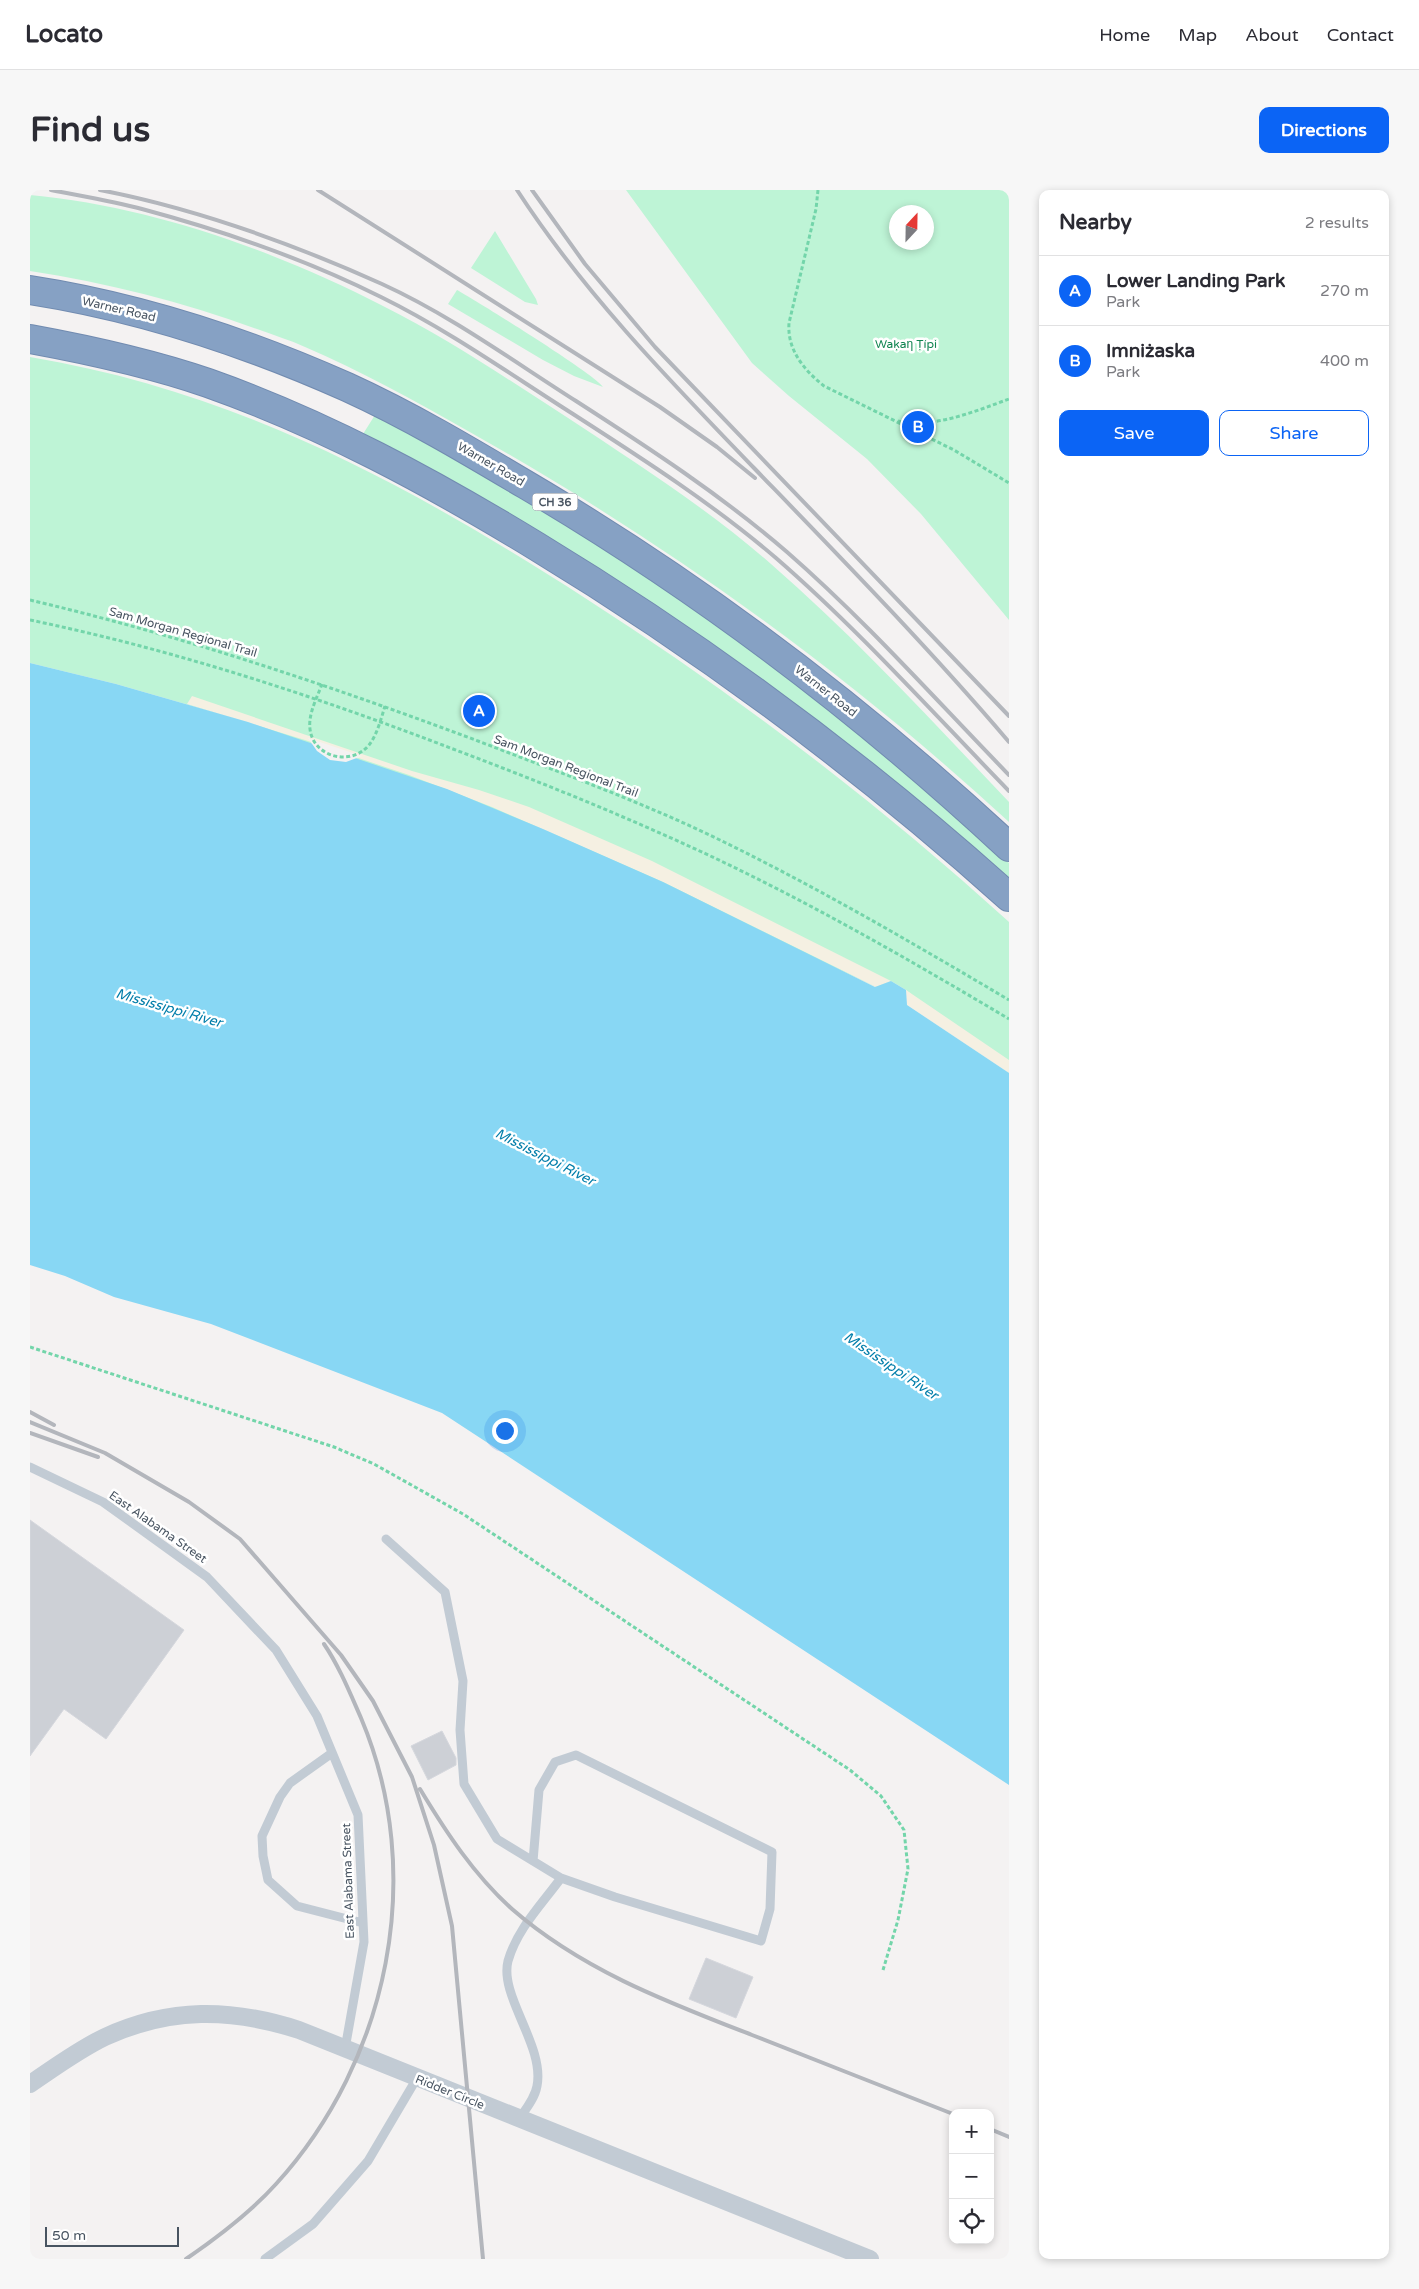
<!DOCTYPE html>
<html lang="en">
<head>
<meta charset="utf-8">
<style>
  body { margin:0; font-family:"Varela Round",sans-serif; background:#f7f7f7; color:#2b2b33 }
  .controls { position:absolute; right:15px; bottom:15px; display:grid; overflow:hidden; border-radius:10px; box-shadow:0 2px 8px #0003 }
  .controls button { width:45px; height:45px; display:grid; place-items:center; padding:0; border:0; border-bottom:1px solid #e1e1e2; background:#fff; color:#2b2b33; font:25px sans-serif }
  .compass { position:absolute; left:859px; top:15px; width:45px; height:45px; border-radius:50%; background:#fff; box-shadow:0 2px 8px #0003; rotate:22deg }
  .scale { position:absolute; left:15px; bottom:12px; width:134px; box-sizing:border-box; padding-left:5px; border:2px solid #485461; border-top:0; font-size:14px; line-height:18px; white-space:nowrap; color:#485461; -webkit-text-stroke:4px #fff; paint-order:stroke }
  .you { position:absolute; left:474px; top:1240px; width:18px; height:18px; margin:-12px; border:4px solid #fff; border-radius:50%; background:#1a73e8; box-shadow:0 0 0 8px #1a73e833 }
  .badge { display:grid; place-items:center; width:32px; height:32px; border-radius:50%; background:#0b64f5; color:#fff; font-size:16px; font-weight:700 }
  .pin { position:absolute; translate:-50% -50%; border:2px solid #fff; box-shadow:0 1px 5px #0006 }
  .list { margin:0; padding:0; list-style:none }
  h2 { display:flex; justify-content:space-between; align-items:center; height:65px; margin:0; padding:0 20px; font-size:21px }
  h2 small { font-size:16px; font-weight:400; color:#7c7c81 }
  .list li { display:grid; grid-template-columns:32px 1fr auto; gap:15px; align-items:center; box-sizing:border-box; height:70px; padding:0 20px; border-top:1px solid #e1e1e2 }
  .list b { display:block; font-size:19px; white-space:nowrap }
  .list p { margin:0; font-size:16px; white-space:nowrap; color:#7c7c81 }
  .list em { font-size:16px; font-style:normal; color:#7c7c81 }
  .actions { display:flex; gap:10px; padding:15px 20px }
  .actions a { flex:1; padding:11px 0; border:1px solid #0b64f5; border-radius:10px; text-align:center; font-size:18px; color:#0b64f5 }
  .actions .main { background:#0b64f5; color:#fff }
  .icon { flex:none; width:28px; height:28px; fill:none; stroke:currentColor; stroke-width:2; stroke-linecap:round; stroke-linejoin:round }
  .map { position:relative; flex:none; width:979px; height:2069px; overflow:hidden; border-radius:10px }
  header { display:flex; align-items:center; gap:30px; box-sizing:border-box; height:70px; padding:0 25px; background:#fff; border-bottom:1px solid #e1e1e2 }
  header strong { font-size:24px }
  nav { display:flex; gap:28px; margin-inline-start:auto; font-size:18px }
  .intro { display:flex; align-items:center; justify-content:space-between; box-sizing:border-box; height:120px; padding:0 30px }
  h1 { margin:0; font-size:35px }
  .button { padding:12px 22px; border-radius:10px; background:#0b64f5; color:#fff; font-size:18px; font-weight:700 }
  main { display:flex; gap:30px; padding:0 30px }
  aside { flex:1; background:#fff; border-radius:10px; box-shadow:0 2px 8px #0003 }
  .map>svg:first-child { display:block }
  .green { fill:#bef4d6; fill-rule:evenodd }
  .sand { fill:#f5f0e2 }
  .water { fill:#88d7f4 }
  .pier { fill:#f4f2f2 }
  .building { fill:#cdd0d6; stroke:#d5d7dd }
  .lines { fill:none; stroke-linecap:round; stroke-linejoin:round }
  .highway-casing { stroke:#718bb0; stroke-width:30 }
  .path { stroke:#73d5aa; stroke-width:3; stroke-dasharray:4 2.5; stroke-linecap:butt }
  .lane { stroke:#c2cbd4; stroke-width:9 }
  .street { stroke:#c2cbd4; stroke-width:18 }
  .highway { stroke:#86a1c4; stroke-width:28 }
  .rail { stroke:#b3b6bc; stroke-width:4 }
  .labels { text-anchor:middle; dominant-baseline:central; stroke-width:5; stroke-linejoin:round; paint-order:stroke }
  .shield { fill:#fff; stroke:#7f8790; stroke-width:1 }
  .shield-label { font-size:11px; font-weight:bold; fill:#485461 }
  .street-label { font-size:12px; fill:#485461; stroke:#fff }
  .park-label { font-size:12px; fill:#108551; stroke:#fff }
  .water-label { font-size:14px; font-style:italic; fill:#027eaa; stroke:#fff }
</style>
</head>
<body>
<header>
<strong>Locato</strong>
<nav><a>Home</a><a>Map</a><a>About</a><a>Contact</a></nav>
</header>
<div class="intro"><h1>Find us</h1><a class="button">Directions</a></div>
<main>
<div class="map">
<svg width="979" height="2069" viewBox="0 0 979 2069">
  <rect width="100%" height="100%" fill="#f4f2f2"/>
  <path class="green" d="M596 0H979V430L891 324 837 269 759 206 722 173ZM896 22V52H866V22Z
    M0 5C121 16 246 61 353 116 417 148 476 188 535 226 606 273 677 318 741 374 826 448 902 531 979 612V632C815 481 633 350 438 241 385 211 331 181 275 157 260 150 243 145 227 139 153 112 78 93 0 81Z
    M465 41 506 109 508 115 495 112 441 78Z
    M427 100C447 111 566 185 573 197L544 186 513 170 418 114Z
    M0 167C209 202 379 295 555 408 705 504 847 612 979 732V883L876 800 861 791 846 797 513 639 218 532 86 494 0 473Z
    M345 225C509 313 665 412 811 528 861 568 909 612 957 653L979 673V691L383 270 333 244Z"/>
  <path class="sand" d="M162 506 382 581 449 600 499 617 622 671 861 791 846 797 633 692 462 617 379 585 275 550 157 514Z
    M876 800 979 870V883L877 815Z"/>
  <path class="water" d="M0 473 86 494 218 532 417 599 513 639 633 692 845 797 861 791 876 800 877 815 979 883V1595L412 1223 181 1134 84 1107 35 1086 0 1075Z"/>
  <path class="pier" d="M278 548 332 566 316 572 300 570 287 561Z"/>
  <path class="building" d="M0 1330 154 1440 76 1549 34 1519 0 1566Z
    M412 1541 426 1568V1575L398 1590 381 1556Z
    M676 1768 723 1787 706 1828 659 1809Z"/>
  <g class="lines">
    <defs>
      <path id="highway" d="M0 100C110 117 216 152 317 197 385 228 449 267 513 305 680 405 836 524 979 657
        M0 149C60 160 120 173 178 193 294 234 401 292 506 356 674 458 833 576 979 707"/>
    </defs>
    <use href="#highway" class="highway-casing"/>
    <path class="path" d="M788 0 786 19 759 133C757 160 774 180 794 196L924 260 979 293
      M868 231C903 239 946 221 979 209
      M0 410C153 446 301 496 448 551 531 583 615 613 694 652 792 700 886 755 979 810
      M0 430C145 460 285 506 423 559 508 591 592 625 674 663 779 712 880 770 979 829
      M292 494C287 508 278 524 280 539 283 567 321 577 339 555 347 545 351 529 355 516
      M0 1157 304 1257 344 1274 433 1324 820 1580 851 1606 874 1640 878 1679 868 1730 853 1780"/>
    <path class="lane" d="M0 1277 73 1312 177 1387 246 1460 287 1526 328 1625 334 1752 315 1859
      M356 1349 415 1402 433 1491 430 1540 434 1594 467 1649 531 1688 585 1707 731 1751 740 1719 742 1662 546 1565 525 1572 509 1600 503 1671
      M302 1563 260 1593 250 1607 232 1646 233 1666 238 1690 267 1716 333 1733
      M489 1929C496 1919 505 1908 507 1896 515 1856 469 1806 478 1771 487 1739 512 1714 531 1688
      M235 2069 283 2034 338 1971 387 1888"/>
    <path class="street" d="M0 1894C24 1878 48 1860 75 1847 140 1817 201 1818 269 1840L840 2069"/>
    <use href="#highway" class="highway"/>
    <path class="rail" d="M21 0C51 6 82 11 112 19 194 41 275 69 351 107 418 140 480 184 543 224 613 269 683 314 746 368 829 440 903 523 979 601
      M70 0C168 19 261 53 352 94 420 125 483 171 546 211 619 258 691 305 757 362 836 431 906 510 979 585
      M288 0 630 217 687 257 725 288
      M487 0C554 103 639 190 724 278 811 368 898 457 979 552
      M502 0 555 74 625 157 979 526
      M0 1222 24 1235
      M0 1232 75 1263 159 1312 210 1349 311 1465 343 1511 382 1587 404 1655 422 1736 453 2069
      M0 1243 68 1267
      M390 1599C416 1642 444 1685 482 1719 552 1780 637 1812 722 1845 789 1871 856 1898 923 1924
      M960 1939 979 1947
      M156 2069C188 2047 220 2023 246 1994 359 1870 397 1684 331 1528 320 1503 309 1476 294 1454"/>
  </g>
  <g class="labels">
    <rect class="shield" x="502.5" y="303.5" width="45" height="17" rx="4"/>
    <g class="shield-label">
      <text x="525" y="312">CH 36</text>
    </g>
    <g class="street-label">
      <text transform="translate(89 119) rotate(13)">Warner Road</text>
      <text transform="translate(461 274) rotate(30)">Warner Road</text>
      <text transform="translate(153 442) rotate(16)">Sam Morgan Regional Trail</text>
      <text transform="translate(796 501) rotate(38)">Warner Road</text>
      <text transform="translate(536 576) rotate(21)">Sam Morgan Regional Trail</text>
      <text transform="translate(128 1337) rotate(35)">East Alabama Street</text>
      <text transform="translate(318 1691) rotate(-92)">East Alabama Street</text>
      <text transform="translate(420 1902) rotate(22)">Ridder Circle</text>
    </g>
    <g class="park-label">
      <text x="876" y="154">Waḳaƞ Ṭípi</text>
    </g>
    <g class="water-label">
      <text transform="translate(139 818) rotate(16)">Mississippi River</text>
      <text transform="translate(515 967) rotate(27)">Mississippi River</text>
      <text transform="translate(861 1176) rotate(34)">Mississippi River</text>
    </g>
  </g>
</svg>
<div class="controls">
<button>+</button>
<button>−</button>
<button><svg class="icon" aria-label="locate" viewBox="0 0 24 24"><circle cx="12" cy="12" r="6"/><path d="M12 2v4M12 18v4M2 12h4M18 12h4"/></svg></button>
</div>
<svg class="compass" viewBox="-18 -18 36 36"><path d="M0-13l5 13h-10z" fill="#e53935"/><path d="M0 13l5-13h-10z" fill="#7c7c81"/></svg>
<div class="scale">50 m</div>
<div class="you"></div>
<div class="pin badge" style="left:449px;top:521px">A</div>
<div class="pin badge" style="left:888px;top:237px">B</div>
</div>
<aside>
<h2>Nearby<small>2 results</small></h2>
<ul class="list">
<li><span class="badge">A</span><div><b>Lower Landing Park</b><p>Park</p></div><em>270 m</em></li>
<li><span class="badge">B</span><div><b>Imniżaska</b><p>Park</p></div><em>400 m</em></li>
</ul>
<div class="actions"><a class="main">Save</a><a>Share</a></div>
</aside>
</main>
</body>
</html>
